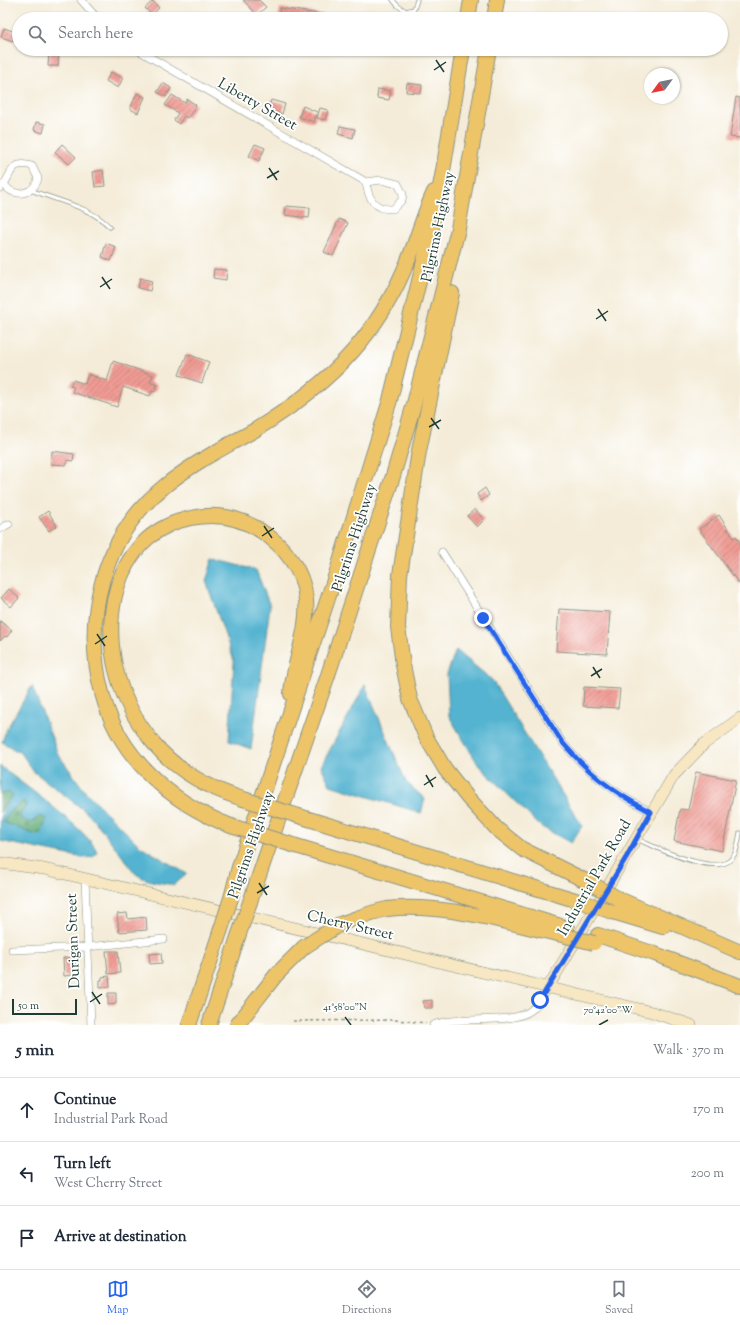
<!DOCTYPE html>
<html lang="en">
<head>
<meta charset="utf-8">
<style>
  body { margin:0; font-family:"Sorts Mill Goudy",serif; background:#f2f2f3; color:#1f2937 }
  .compass { position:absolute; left:644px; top:68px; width:36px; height:36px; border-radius:50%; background:#fff; box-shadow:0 1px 3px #0004; rotate:237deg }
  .scale { position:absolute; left:12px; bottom:10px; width:65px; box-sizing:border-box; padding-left:4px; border:2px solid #1f3d34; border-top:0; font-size:11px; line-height:14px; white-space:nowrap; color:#1f3d34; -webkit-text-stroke:3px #fff; paint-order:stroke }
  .stop { position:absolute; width:12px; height:12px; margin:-9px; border:3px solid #2563eb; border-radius:50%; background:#fff }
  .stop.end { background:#2563eb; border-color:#fff; box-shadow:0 1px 4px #0008 }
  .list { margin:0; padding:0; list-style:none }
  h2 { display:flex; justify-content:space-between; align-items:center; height:52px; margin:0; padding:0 16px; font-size:17px }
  h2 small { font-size:13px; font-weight:400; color:#747a83 }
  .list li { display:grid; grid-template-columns:26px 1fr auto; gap:12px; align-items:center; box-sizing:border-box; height:64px; padding:0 16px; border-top:1px solid #e0e1e3 }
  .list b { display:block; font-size:15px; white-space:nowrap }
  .list p { margin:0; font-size:13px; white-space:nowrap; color:#747a83 }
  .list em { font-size:13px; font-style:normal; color:#747a83 }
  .icon { flex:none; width:22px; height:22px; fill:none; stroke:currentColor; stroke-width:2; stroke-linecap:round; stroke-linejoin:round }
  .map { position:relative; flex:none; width:740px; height:1025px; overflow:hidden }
  .search { position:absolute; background:#fff; box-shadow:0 1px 3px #0004; left:12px; right:12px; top:12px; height:44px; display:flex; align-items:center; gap:10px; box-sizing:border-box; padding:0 14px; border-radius:22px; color:#747a83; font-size:15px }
  .sheet { height:244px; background:#fff }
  nav { display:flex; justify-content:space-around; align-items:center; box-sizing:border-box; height:56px; border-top:1px solid #e0e1e3; background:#fff; font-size:11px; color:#747a83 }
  nav a { display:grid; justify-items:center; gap:2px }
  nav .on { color:#2563eb }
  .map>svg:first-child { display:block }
  .forest { fill:url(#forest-firs); stroke:#407455 }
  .water { fill:#52b3d0; stroke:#387882; fill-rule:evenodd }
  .building { fill:url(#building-hatch) }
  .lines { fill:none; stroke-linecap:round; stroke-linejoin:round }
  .lane-casing { stroke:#8a9486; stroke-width:5 }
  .street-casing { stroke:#8a9486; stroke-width:8 }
  .secondary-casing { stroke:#8a9486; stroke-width:12 }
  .highway-casing { stroke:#8a9486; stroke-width:16 }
  .path { stroke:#8a9486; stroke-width:1.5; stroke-dasharray:3 3; stroke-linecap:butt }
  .lane { stroke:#fff; stroke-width:3.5 }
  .street { stroke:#fff; stroke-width:7 }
  .secondary { stroke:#f8e7c3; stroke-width:11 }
  .highway { stroke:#eec469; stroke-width:14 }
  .highway-bridge-casing { stroke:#8a9486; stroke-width:16; stroke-linecap:butt }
  .highway-bridge { stroke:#eec469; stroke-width:14 }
  .route { stroke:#2563eb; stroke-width:5 }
  .ticks { fill:none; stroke:#1f3d34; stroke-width:1.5 }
  .labels { text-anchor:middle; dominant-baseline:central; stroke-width:3.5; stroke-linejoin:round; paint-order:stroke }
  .street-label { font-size:15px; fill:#1f3d34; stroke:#fff }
  .ticks-label { font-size:10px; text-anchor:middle; fill:#1f3d34; stroke:#fff; stroke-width:3.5; stroke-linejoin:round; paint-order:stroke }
</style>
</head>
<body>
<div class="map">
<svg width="740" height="1025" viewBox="0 0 740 1025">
  <defs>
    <pattern id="forest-firs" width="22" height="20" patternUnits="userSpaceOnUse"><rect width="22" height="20" fill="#61ac76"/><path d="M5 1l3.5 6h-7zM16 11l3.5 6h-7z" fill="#4f8d62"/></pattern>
    <pattern id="building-hatch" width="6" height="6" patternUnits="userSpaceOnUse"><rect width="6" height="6" fill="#f09c94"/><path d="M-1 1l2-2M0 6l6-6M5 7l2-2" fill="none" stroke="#c2807a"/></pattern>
  </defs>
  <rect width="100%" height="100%" fill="#fff"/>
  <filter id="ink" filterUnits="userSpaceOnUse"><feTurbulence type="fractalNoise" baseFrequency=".025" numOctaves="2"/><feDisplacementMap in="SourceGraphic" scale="8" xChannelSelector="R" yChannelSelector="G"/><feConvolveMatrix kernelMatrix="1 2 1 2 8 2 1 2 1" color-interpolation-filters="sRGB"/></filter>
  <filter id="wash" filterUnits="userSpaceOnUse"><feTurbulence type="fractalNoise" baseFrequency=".012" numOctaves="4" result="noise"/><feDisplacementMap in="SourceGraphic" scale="16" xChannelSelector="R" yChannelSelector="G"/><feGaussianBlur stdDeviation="0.9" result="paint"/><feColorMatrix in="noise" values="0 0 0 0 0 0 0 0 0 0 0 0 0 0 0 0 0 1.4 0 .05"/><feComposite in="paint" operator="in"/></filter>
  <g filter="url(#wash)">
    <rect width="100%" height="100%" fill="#f4ecd8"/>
    <path class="forest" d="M9 792 13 795 8 800 0 813V794Z
      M24 801 27 805 21 812 33 822 40 816 45 818 46 820C44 826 43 833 36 835L3 822 9 812Z"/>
    <path class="water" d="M213 559 256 570 270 606 251 749 229 741 234 661 206 581Z
      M456 650 492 680 582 826 571 843 540 826 479 766 449 716 447 674Z
      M365 685 406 782 425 799 421 813 330 785 321 766Z
      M32 686 58 754 84 790 139 845 187 874 174 885C159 882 146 882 135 873L99 826 85 811 33 771 22 754 2 742 6 730Z
      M0 766C20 782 91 832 97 852L93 857 84 858 0 841C0 817 0 813 13 795L9 792 0 794ZM24 801 27 805 21 812 20 818 30 823 40 816 45 818 46 820C44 826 43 834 36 835L3 822 9 812Z"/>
    <g id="blocks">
      <path class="building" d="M243 0H259L266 7 257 15Z
        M153 1 159 8 152 15 145 8Z
        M280 8 326 15 325 19H278Z
        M4 28 16 32 13 41 1 37Z
        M49 52 59 53 58 66H48Z
        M111 72 123 78 118 88 106 81Z
        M163 83 171 88 166 97 157 92Z
        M407 83 422 85 421 93 406 92Z
        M378 89 391 91 389 100 377 98Z
        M137 93 145 97 138 113 130 109Z
        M172 95 185 103 187 99 196 105 188 118 184 116 179 124 174 120 178 113 165 105Z
        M736 97 740 98V138L730 137Z
        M271 100 285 104 282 114 268 110Z
        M303 106 317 112 314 122 299 117Z
        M320 108 328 110 325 120 317 118Z
        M36 122 45 124 43 133 34 130Z
        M340 126 355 129 353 138 338 134Z
        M62 144 76 157 69 164 55 152Z
        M255 144 265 148 259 161 249 156Z
        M103 170 105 186 95 187 93 172Z
        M286 206 310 208 309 218 285 215Z
        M339 219 348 223 333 256 324 252Z
        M106 243 116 247 111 261 102 257Z
        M214 269 227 270 226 280 213 278Z
        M140 278 152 281 150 291 138 288Z
        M187 354 209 362 202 383 179 375Z
        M113 361 153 375 150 382 157 385 155 392 152 391 150 396 123 387 117 407 72 392 74 387 70 386 73 380 85 384 88 374 107 381Z
        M52 451 74 454 73 461 67 460 66 465 51 464Z
        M485 488 489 495 481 501 477 494Z
        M475 509 484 520 477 527 467 516Z
        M48 511 57 526 49 531 39 517Z
        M719 515 734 538 736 536 740 542V585L699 529Z
        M9 589 19 598 11 607 1 598Z
        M559 609 610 612 607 654 556 651Z
        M0 621 12 630 7 637 5 636 0 641Z
        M584 687 620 689 618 708 583 706Z
        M696 772 736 780 722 851 674 841 680 809 688 810Z
        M127 913 128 919 146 917 147 930 119 932 117 914Z
        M106 951H118L120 973 108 974Z
        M161 953 162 963 150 964 149 954Z
        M75 957 76 971H73V975L64 976 63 958Z
        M109 976 110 987 100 988V980H102V977Z
        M108 993H116V1004L108 1005Z
        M432 1000V1008H424L423 1001Z"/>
    </g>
  </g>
  <g filter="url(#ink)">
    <use href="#blocks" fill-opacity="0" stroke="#8a9486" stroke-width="1"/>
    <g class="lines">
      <defs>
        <path id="lane" d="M393 0 398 6 406 11 414 9 417 0
          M31 190C57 201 89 206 110 227
          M637 839C656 848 711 874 729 861 737 855 738 843 740 833"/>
        <path id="street" d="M81 0 98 19
          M136 49 366 182 381 180 398 184 403 194 402 200 393 209C374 210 368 198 366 182
          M0 188C13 178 7 159 32 166L38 178C35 194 14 199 5 185
          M0 529 9 524
          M442 552 562 742C589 774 614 793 651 812
          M85 879 91 1025
          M12 950 87 947 164 939
          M433 1025C459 1015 511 1025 530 1011 538 1006 542 996 547 989"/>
        <path id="secondary" d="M0 863 44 869 652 1012 691 1025
          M547 989 674 775 704 744 740 718"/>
        <path id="highway" d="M468 19 471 0
          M494 19 497 0
          M452 293 419 451 400 575 398 627 403 665 410 699 426 737 445 769 468 798 497 829 522 849 590 883
          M240 798C206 787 174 769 151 740 135 720 122 695 116 670 101 608 120 532 191 518 216 513 240 517 261 531 285 546 304 572 306 600 309 631 293 663 291 694
          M302 817 582 902
          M231 826C171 803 119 758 102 693 82 617 103 535 166 485 193 463 225 447 255 430 291 408 325 383 353 351 374 327 391 300 404 270 416 244 422 217 434 192
          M293 845 567 928
          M231 898 239 867 338 568 390 400 432 228 443 171 463 49
          M619 899 740 952
          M250 902 327 678 393 476 414 404 458 229 489 49
          M613 912 663 927
          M340 924C355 919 371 912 387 909 441 902 508 923 562 935
          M598 935 655 954 740 986
          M189 1025 220 932
          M209 1025 238 937
          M237 1025 276 975 304 947"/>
      </defs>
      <use href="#lane" class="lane-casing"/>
      <use href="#street" class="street-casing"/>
      <use href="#secondary" class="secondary-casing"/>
      <use href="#highway" class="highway-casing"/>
      <path class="path" d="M293 1021 396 1020 426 1023"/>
      <use href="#lane" class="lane"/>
      <use href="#street" class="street"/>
      <use href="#secondary" class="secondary"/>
      <use href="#highway" class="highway"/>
      <defs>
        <path id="highway-bridge" d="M240 798 302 817
          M231 826 293 845
          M590 883 619 899
          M582 902 613 912
          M220 932 231 898
          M562 935 594 943
          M238 937 250 902
          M304 947 340 924"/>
      </defs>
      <use href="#highway-bridge" class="highway-bridge-casing"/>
      <use href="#highway-bridge" class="highway-bridge"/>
    </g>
  </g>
  <g class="lines" filter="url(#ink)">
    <path class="route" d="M483 618 562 742C589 774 614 793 651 812L627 856 540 1000"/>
  </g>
  <path class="ticks" d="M436 60 444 72M434 70 446 62M269 168 277 180M267 178 279 171M102 277 110 289M100 287 112 279M598 309 606 321M596 319 608 311M431 418 439 429M429 427 441 420M264 526 272 538M262 536 274 528M97 634 105 646M95 644 107 636M593 667 600 678M591 676 602 669M426 775 433 787M424 785 436 777M259 883 267 895M257 893 269 886M92 992 100 1004M90 1002 102 994M345 1017 351 1025M599 1025 608 1020"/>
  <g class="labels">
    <g class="street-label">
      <text transform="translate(257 105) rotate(30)">Liberty Street</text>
      <text transform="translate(439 227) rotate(-78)">Pilgrims Highway</text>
      <text transform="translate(355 538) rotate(-72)">Pilgrims Highway</text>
      <text transform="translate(252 845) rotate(-71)">Pilgrims Highway</text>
      <text transform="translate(595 878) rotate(-60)">Industrial Park Road</text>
      <text transform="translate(350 926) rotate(13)">Cherry Street</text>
      <text transform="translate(74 941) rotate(-92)">Durigan Street</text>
    </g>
  </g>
  <g class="ticks-label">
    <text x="345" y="1010">41°58'00"N</text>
    <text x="608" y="1013">70°42'00"W</text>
  </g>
</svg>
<svg class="compass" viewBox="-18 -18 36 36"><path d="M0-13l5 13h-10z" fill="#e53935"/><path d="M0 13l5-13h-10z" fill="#747a83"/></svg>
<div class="scale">50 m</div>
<div class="stop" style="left:540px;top:1000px"></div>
<div class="stop end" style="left:483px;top:618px"></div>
<div class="search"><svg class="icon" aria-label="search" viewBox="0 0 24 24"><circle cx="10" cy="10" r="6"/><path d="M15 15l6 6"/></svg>Search here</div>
</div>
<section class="sheet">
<h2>5 min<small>Walk · 370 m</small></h2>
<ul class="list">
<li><svg class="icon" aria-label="ahead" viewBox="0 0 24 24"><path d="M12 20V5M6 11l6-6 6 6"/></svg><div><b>Continue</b><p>Industrial Park Road</p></div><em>170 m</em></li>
<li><svg class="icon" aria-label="left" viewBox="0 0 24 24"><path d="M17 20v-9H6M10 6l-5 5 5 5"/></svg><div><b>Turn left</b><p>West Cherry Street</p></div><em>200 m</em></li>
<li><svg class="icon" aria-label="arrive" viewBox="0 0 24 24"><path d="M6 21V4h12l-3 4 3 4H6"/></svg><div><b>Arrive at destination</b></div></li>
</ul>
</section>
<nav>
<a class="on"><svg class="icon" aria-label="map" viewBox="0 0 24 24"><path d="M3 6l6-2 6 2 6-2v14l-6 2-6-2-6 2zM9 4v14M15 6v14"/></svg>Map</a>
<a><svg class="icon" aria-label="directions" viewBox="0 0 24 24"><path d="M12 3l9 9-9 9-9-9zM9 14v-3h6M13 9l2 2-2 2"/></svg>Directions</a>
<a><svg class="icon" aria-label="saved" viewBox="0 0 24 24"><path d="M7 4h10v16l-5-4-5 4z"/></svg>Saved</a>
</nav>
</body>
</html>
